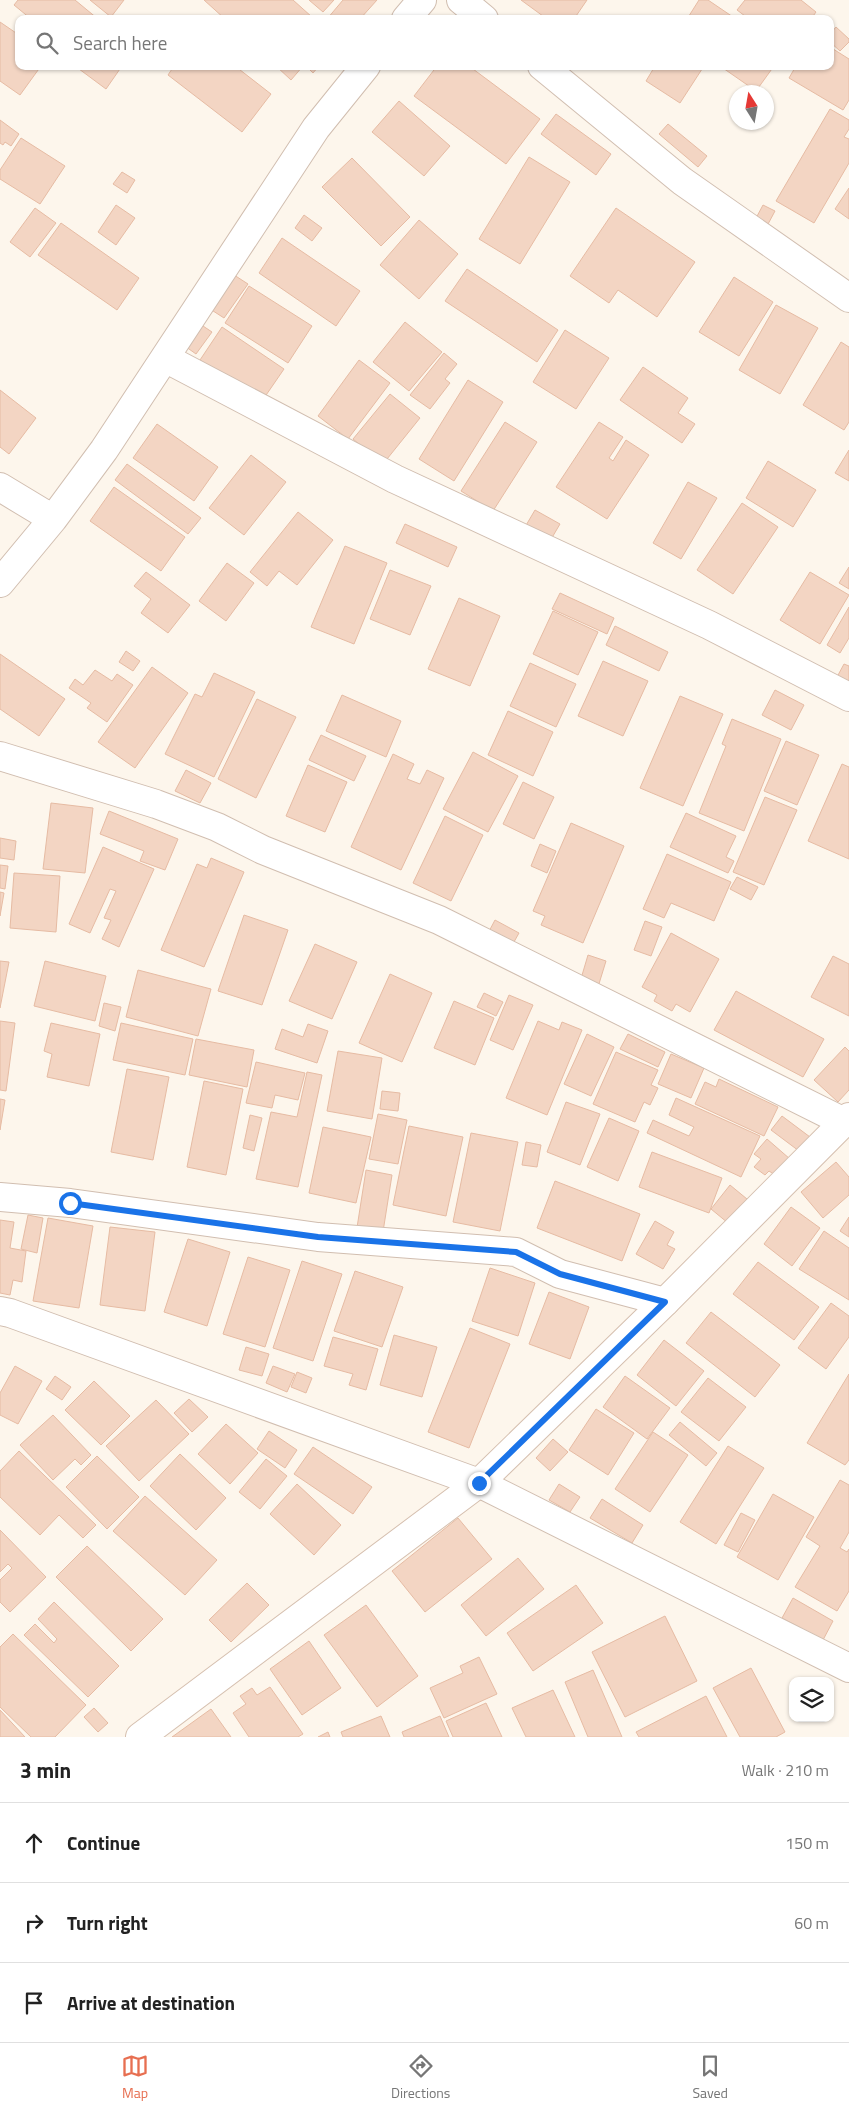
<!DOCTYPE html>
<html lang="en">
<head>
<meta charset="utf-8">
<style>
  body { margin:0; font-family:"Titillium Web",sans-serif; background:#f2f2f2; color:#222 }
  .controls { position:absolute; right:15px; bottom:15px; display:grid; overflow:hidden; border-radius:10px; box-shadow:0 1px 4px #0004 }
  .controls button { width:45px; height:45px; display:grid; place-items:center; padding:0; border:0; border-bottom:1px solid #e0e0e0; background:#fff; color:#222; font:25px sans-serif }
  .compass { position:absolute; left:729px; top:85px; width:45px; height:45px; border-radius:50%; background:#fff; box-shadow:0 1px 4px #0004; rotate:349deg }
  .stop { position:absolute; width:15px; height:15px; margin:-11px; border:4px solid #1a73e8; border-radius:50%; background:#fff }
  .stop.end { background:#1a73e8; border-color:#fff; box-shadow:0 1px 5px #0008 }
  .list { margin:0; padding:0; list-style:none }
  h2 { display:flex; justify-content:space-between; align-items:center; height:65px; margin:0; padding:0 20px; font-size:21px }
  h2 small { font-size:16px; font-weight:400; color:#767676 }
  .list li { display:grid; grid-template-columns:32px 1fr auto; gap:15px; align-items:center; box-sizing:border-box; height:80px; padding:0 20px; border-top:1px solid #e0e0e0 }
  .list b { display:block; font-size:19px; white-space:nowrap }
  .list em { font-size:16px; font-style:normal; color:#767676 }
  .icon { flex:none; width:28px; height:28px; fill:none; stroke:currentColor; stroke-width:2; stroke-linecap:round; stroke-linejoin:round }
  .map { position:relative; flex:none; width:849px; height:1737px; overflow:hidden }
  .search { position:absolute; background:#fff; box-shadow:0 1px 4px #0004; left:15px; right:15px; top:15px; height:55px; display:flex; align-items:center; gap:12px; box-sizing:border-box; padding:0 18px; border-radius:10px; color:#767676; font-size:19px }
  .sheet { height:305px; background:#fff }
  nav { display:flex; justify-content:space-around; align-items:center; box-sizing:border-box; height:70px; border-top:1px solid #e0e0e0; background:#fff; font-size:14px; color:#767676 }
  nav a { display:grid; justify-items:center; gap:2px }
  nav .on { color:#e76f51 }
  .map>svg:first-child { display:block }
  .building { fill:#f3d5c3; stroke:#e6bba3 }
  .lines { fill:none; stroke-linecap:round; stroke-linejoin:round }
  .street-casing { stroke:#d1beb0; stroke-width:30 }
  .secondary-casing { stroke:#d6c0b0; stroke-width:30 }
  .street { stroke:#fff; stroke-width:28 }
  .secondary { stroke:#fff; stroke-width:28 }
  .route { stroke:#1a73e8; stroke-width:6 }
</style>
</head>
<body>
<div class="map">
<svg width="849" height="1737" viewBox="0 0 849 1737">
  <rect width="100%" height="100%" fill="#fdf6ec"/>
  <path class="building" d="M18 0H75L98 19H31L14 5Z
    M90 0H124L111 17Z
    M204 0H293L312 17 311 19H225Z
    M309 0H334L323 12Z
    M343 0H377L360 19H327Z
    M521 0H587L574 19H547Z
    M699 0H708L736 19H687Z
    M745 0H801L816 12 811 19H749L737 10Z
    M0 22 19 35V66H41L20 95 0 81Z
    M836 27 849 39V42L840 51 830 42V34Z
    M830 47 849 59V100L843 110 789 78 796 66H830Z
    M75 66H122L106 89Z
    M174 66H235L271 94 242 132 168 75Z
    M276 66H303L291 80Z
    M306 66H319L313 73Z
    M437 66H469L540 119 506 164 414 96Z
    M655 66H704L680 103 646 81Z
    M720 66H774L756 91Z
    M399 101 450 146 424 176 372 132Z
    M830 109 849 120V129L844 137 849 139V163L814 223 776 201Z
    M556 114 611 154 596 175 541 134Z
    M0 120 19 134 11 146 5 142 3 145 0 143Z
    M668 124 707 156 698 167 659 134Z
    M21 138 65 166 40 204 0 179V170Z
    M529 157 570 182 520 264 479 239Z
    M352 158 410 217 381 246 322 187Z
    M122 172 135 180 127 193 113 184Z
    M849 188V219L835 209Z
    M116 205 135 218 116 245 98 232Z
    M763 205 775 211 767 226 755 220Z
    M35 208 56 223 30 257 10 242Z
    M616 208 695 262 657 317 618 290 609 303 570 276Z
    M304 215 322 228 312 241 295 228Z
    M419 220 458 254 419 299 380 265Z
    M61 223 139 278 117 310 38 255Z
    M282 238 360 291 336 326 259 273Z
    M467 269 558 330 537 362 445 301Z
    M231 273 248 284 224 318 207 307Z
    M734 277 773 302 739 356 699 332Z
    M249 286 312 326 288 363 225 323Z
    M776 305 818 328 780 394 739 370Z
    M197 322 212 332 196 354 182 344Z
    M405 322 442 352 409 391 373 362Z
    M222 327 284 369 262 401 200 360Z
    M565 330 609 358 576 409 533 382Z
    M841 342 849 347V422L844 430 803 405Z
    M444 353 457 364 445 379 450 383 430 409 410 395Z
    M359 360 390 383 348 439 318 416Z
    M643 367 688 398 678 413 695 424 682 443 620 400Z
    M468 380 503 402 454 481 419 459Z
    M0 390 36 418 9 454 0 447Z
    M390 394 420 418 383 464 353 439Z
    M505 422 537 442 493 511 461 491Z
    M599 422 623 437 609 458 613 461 626 440 649 455 607 519 556 487Z
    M157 424 218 467 194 501 133 458Z
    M849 450V481L835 473Z
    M251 455 286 482 244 535 209 508Z
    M768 461 816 490 793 527 746 498Z
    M127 464 201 518 188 534 115 480Z
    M688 482 717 498 681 559 653 543Z
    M114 487 185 537 161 571 90 521Z
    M742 503 778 527 733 594 697 570Z
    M535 510 560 524 550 541 525 527Z
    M298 512 333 540 297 585 279 571 267 586 250 572Z
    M405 524 457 547 448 567 396 543Z
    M345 546 387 563 354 644 311 627Z
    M227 563 254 583 226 621 199 601Z
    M849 567V589L839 583Z
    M390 570 431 586 410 635 370 619Z
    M146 572 190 605 168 633 141 613 151 599 134 586Z
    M810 572 849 595 820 644 780 620Z
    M560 593 614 618 607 634 552 609Z
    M459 598 500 616 470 686 428 669Z
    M849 607V638L840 653 827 645Z
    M553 611 598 632 578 675 533 654Z
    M615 626 668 652 659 671 606 645Z
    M126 651 140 661 133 671 119 662Z
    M0 654 65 699 39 736 0 709Z
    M603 661 648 681 623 736 578 716Z
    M530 663 576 684 556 727 510 706Z
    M844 664 849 666V684L837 677Z
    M152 667 188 693 135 768 98 742Z
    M95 670 112 681 117 674 133 685 107 722 87 708 91 703 69 688 75 679 83 685Z
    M214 673 255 692 214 777 165 754 195 694 202 697Z
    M775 690 804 705 791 730 762 715Z
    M342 695 401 721 386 757 326 731Z
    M680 696 723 714 683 806 640 788Z
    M257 699 296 717 256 798 218 779Z
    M508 711 553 732 533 776 488 755Z
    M732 719 781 739 744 831 699 813 726 746 722 744Z
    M321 735 366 756 354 781 309 760Z
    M786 741 819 755 797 805 764 791Z
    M473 752 518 776 488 832 443 809Z
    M393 754 414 764 407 779 420 784 427 770 444 778 401 870 351 847Z
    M842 764 849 767V859L808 841Z
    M308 765 347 782 325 832 286 816Z
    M186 770 211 783 200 803 175 791Z
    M523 782 554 797 534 839 503 824Z
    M765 797 797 810 764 885 733 872Z
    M51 803 93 808 85 873 43 869Z
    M109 811 178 839 165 870 140 861 144 851 100 834Z
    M686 813 736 836 726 857 734 861 728 873 670 847Z
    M445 816 483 835 451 901 413 883Z
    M571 823 624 846 583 943 541 925 545 916 533 911Z
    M0 838 16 841 14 860 0 858Z
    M540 844 556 851 547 873 531 866Z
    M103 847 154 869 119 947 102 939 111 920 104 918 116 891 110 889 90 933 69 924Z
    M667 854 731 882 714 921 671 903 664 918 643 909Z
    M211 858 244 872 204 967 161 950 197 864 207 868Z
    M0 865 8 866 5 889 0 888Z
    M14 873 60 876 56 932 10 928Z
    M737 877 758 887 751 900 730 889Z
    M0 892 4 893 0 916Z
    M244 915 288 930 262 1005 218 991Z
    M495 920 519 933 510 949 486 937Z
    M645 921 662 927 651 956 634 950Z
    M671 933 719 959 690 1012 676 1004 672 1011 654 1001 657 995 642 987Z
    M315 944 357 962 332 1019 289 1001Z
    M588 955 606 961 598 987 580 982Z
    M833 956 849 964V1016L811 997Z
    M0 961 9 962 0 1008Z
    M45 961 106 976 95 1021 34 1006Z
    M138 970 211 989 198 1036 126 1017Z
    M390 974 432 993 402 1062 359 1043Z
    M736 991 824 1039 803 1077 714 1030Z
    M484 993 503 1002 496 1016 477 1007Z
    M509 995 533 1005 513 1050 490 1040Z
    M454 1001 494 1018 475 1065 434 1048Z
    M104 1003 121 1007 115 1031 99 1026Z
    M0 1021 15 1023 6 1091 0 1090Z
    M538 1021 559 1030 562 1022 582 1030 547 1115 506 1098Z
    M51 1023 100 1034 89 1086 47 1077 52 1054 44 1051Z
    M121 1023 193 1039 185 1075 113 1060Z
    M308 1024 328 1031 317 1063 275 1049 282 1029 303 1037Z
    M587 1034 614 1047 591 1096 564 1084Z
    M628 1034 665 1052 658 1067 620 1049Z
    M196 1039 254 1050 247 1087 189 1075Z
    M845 1047 849 1051V1090L838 1102 814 1080Z
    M338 1051 382 1058 372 1119 327 1111Z
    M616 1052 658 1070 651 1085 658 1088 650 1105 644 1102 635 1122 593 1104Z
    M671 1054 704 1068 691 1098 658 1084Z
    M256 1062 305 1073 298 1100 275 1095 272 1108 246 1103Z
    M127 1069 169 1077 153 1160 111 1152Z
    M307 1072 322 1075 298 1187 256 1179 271 1112 297 1117Z
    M719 1079 778 1107 764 1136 695 1104 705 1082 716 1087Z
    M204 1081 243 1089 226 1175 187 1167Z
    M382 1091 400 1093 398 1111 380 1109Z
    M676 1098 760 1136 741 1177 647 1133 653 1120 689 1136 694 1127 669 1115Z
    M0 1099 5 1100 0 1130Z
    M566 1102 600 1114 580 1165 547 1152Z
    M378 1114 407 1120 398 1164 369 1159Z
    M250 1115 262 1118 254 1151 243 1148Z
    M782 1116 810 1137 799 1151 771 1130Z
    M609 1118 639 1131 618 1181 587 1167Z
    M409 1126 463 1137 446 1216 393 1205Z
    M323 1127 371 1137 356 1203 309 1193Z
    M471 1133 518 1142 500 1231 453 1222Z
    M767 1139 790 1159 775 1175 769 1171 765 1175 754 1167 761 1159 754 1154Z
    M526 1142 541 1145 537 1167 522 1165Z
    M652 1152 722 1178 709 1213 639 1187Z
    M836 1162 849 1177V1195L823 1218 801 1192Z
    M366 1170 392 1175 382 1238 356 1234Z
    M555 1181 640 1214 622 1261 537 1228Z
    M730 1185 747 1199 728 1223 711 1209Z
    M791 1207 820 1228 792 1266 764 1244Z
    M28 1215 43 1218 37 1253 21 1249Z
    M849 1217V1237L840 1231Z
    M48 1218 93 1226 79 1308 33 1301Z
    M0 1220 14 1222 10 1248 26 1251 22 1282 13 1280 10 1295 0 1293Z
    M655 1221 674 1232 667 1245 675 1249 663 1269 636 1254Z
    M110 1227 155 1232 145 1311 100 1305Z
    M824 1231 849 1248V1300L799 1269Z
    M188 1239 230 1252 207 1326 164 1312Z
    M248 1257 290 1270 265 1347 223 1334Z
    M302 1261 342 1274 313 1361 273 1348Z
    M758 1262 819 1307 794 1340 733 1294Z
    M490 1268 535 1283 518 1336 472 1321Z
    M355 1271 403 1287 382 1347 334 1331Z
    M549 1292 589 1307 570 1359 529 1344Z
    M831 1303 849 1316V1337L826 1369 798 1348Z
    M711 1312 780 1365 755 1397 686 1343Z
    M470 1328 510 1344 469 1448 428 1432Z
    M394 1335 437 1347 422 1397 380 1385Z
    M333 1337 378 1349 366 1390 349 1385 353 1374 324 1366Z
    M664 1340 704 1371 676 1406 637 1375Z
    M246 1347 269 1354 262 1376 239 1370Z
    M15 1366 42 1381 18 1424 0 1415V1393Z
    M273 1366 295 1374 287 1392 266 1383Z
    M297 1372 312 1378 306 1393 291 1387Z
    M849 1374V1460L845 1465 807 1443Z
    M55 1376 71 1387 62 1400 46 1389Z
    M625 1376 670 1408 647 1439 603 1407Z
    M708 1378 746 1407 719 1441 681 1412Z
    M94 1381 130 1416 101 1445 65 1410Z
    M189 1399 208 1417 192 1432 174 1413Z
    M156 1400 189 1434 139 1481 106 1446Z
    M596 1409 634 1433 608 1475 569 1450Z
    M53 1415 91 1455 81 1465 75 1459 53 1480 20 1445Z
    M680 1422 717 1453 706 1466 669 1435Z
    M226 1424 258 1453 230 1484 198 1454Z
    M269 1431 297 1450 285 1468 257 1449Z
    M653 1432 688 1455 650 1512 615 1489Z
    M553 1439 568 1452 550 1471 536 1458Z
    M728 1446 764 1468 716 1544 680 1522Z
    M313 1447 372 1487 353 1514 294 1474Z
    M19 1451 96 1525 83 1538 59 1515 40 1535 0 1497V1471Z
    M180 1454 226 1498 196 1530 150 1486Z
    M97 1456 139 1497 107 1529 66 1487Z
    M266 1459 287 1476 260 1509 239 1492Z
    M840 1480 849 1485V1532L840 1548 847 1552 849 1549V1591L837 1611 795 1587 820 1546 806 1537Z
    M297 1484 341 1525 314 1555 270 1514Z
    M559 1484 580 1497 570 1512 549 1500Z
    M773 1494 814 1517 778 1580 737 1557Z
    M145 1496 217 1560 185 1595 113 1531Z
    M602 1499 643 1525 632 1543 590 1518Z
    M741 1513 755 1520 738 1552 724 1545Z
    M458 1518 492 1559 425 1612 392 1571Z
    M0 1530 46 1577 10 1612 0 1602V1580L12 1568 8 1564 0 1572Z
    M87 1546 163 1619 131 1651 56 1577Z
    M518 1558 544 1589 486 1636 461 1605Z
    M247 1583 269 1605 231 1642 209 1620Z
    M576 1585 603 1623 533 1671 507 1633Z
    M793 1598 833 1621 823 1640 782 1618Z
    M54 1602 119 1666 88 1697 24 1635 35 1624 54 1643 57 1639 38 1619Z
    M366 1605 418 1676 377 1707 324 1635Z
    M665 1616 697 1681 625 1717 592 1652Z
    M13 1634 86 1705 55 1737H31L0 1707V1647Z
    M309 1641 341 1688 302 1715 270 1669Z
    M479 1657 497 1694 444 1718 430 1688 463 1673 460 1666Z
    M751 1668 785 1732 776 1737H740L713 1688Z
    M593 1670 622 1737H588L565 1682Z
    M270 1687 303 1734 298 1737H249L233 1713 246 1704 240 1696 252 1688 257 1695Z
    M553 1690 575 1737H526L512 1708Z
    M706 1696 727 1737H639L636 1732Z
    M486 1703 502 1737H453L446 1721Z
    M94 1708 108 1723 98 1732 84 1717Z
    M211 1709 231 1737H172Z
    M0 1710 25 1737H0Z
    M381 1716 390 1737H343L341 1732Z
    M440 1716 449 1737H404L402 1732Z
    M328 1732 330 1737H318Z"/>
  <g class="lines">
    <defs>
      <path id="street" d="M461 0 484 19
        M406 19 422 0
        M542 66 682 181 849 298
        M165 358 395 479 709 625 849 697
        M0 487 53 519
        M0 583 53 519 104 450 316 128 366 66
        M0 756 156 804 217 827 263 850 439 920 844 1122
        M0 1197 70 1203 318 1237 516 1252 560 1274 665 1302
        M0 1311 10 1313 479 1483 849 1668"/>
      <path id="secondary" d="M140 1737 479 1483 665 1302 849 1117"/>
    </defs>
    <use href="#street" class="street-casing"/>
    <use href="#secondary" class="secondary-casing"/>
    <use href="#street" class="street"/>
    <use href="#secondary" class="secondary"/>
  </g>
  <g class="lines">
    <path class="route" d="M70 1203 318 1237 516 1252 560 1274 665 1302 479 1483"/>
  </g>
</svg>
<div class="controls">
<button><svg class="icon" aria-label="layers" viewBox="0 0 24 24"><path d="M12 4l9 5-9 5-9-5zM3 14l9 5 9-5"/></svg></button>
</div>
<svg class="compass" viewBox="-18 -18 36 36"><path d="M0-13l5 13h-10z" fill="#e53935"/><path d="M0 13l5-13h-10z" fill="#767676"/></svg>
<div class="stop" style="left:70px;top:1203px"></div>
<div class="stop end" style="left:479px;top:1483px"></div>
<div class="search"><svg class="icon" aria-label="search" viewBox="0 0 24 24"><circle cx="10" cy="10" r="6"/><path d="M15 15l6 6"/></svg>Search here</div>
</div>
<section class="sheet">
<h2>3 min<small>Walk · 210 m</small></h2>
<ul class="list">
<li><svg class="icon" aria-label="ahead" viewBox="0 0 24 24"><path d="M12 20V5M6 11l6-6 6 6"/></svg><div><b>Continue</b></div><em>150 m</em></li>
<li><svg class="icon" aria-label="right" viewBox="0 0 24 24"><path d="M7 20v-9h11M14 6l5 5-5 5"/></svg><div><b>Turn right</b></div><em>60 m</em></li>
<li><svg class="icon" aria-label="arrive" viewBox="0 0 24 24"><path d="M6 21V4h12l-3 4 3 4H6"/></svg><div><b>Arrive at destination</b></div></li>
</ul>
</section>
<nav>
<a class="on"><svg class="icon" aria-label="map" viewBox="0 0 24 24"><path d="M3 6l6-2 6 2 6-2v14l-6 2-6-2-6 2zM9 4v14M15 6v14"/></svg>Map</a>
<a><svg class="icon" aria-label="directions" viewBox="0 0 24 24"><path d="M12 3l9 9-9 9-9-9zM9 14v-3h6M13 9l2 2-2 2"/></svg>Directions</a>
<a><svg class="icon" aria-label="saved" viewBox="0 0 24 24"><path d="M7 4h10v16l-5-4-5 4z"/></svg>Saved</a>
</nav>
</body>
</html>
